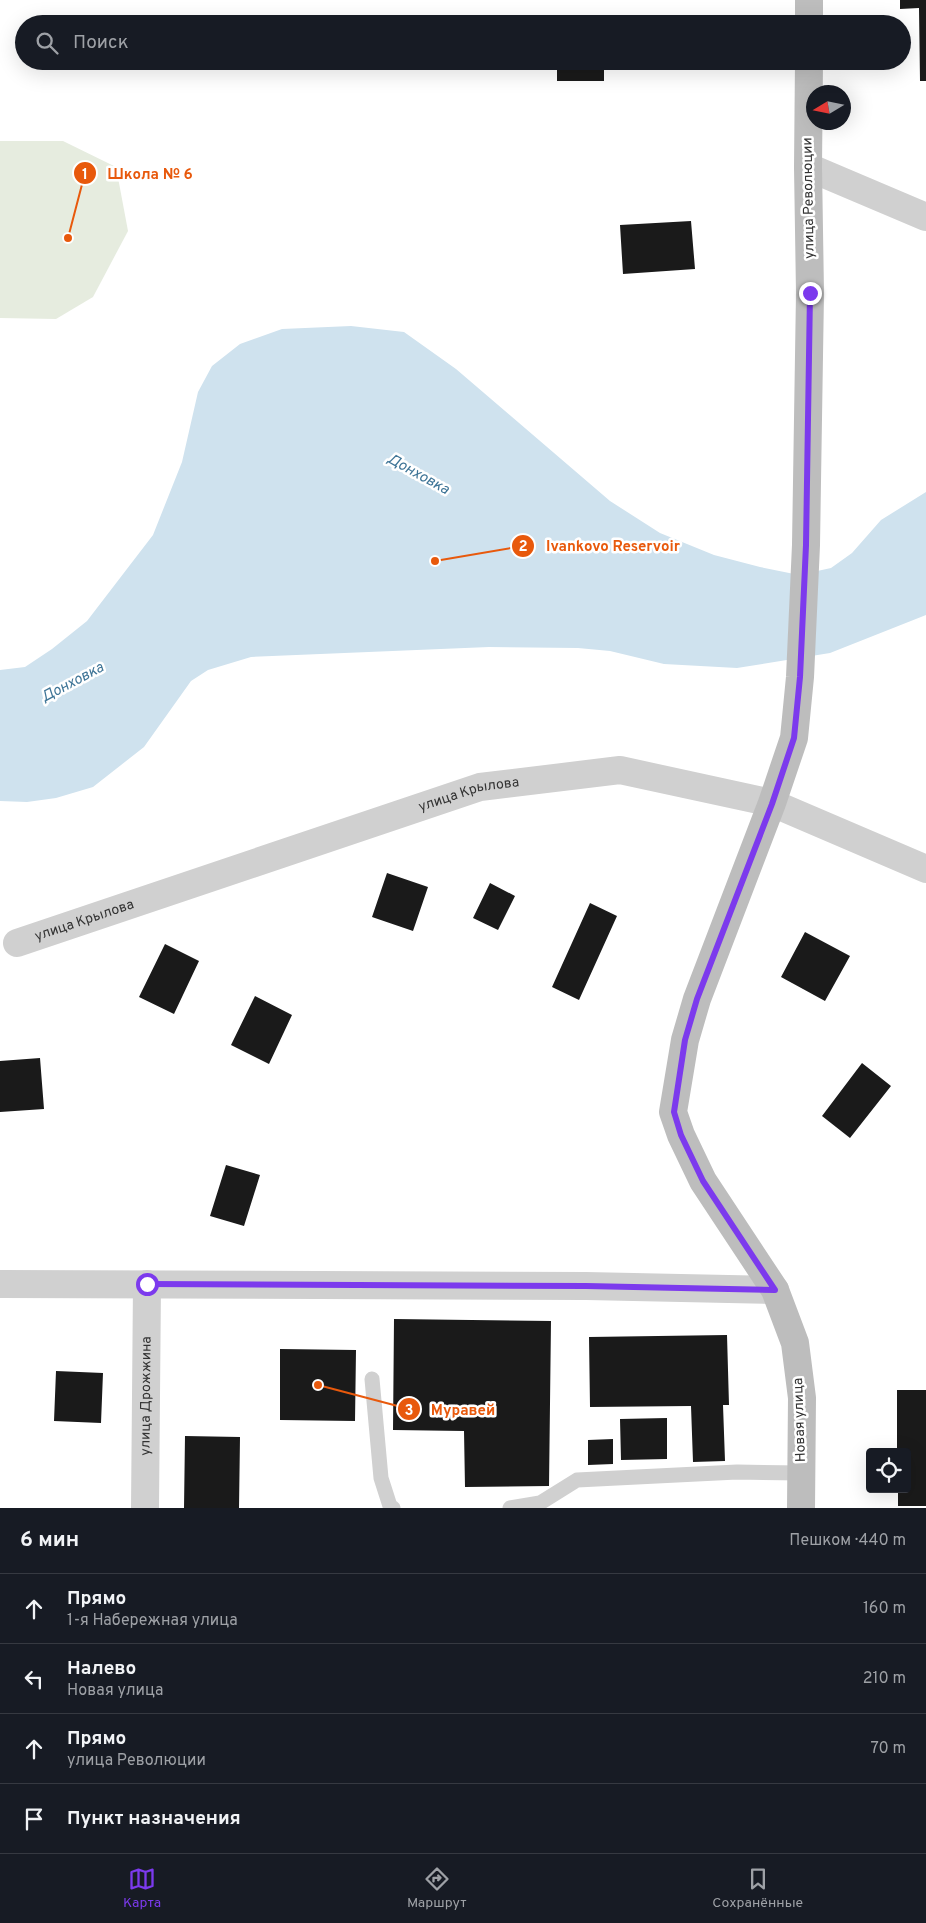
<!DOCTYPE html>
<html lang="ru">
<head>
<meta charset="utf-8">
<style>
  body { margin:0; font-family:Overpass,sans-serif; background:#242831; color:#f1f3f6 }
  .controls { position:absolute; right:15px; bottom:15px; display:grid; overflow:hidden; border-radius:5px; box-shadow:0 5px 20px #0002 }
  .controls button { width:45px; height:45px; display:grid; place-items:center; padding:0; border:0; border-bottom:1px solid #363941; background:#171b24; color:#f1f3f6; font:25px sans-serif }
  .compass { position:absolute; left:806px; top:85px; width:45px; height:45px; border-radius:50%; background:#171b24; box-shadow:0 5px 20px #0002; rotate:260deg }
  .stop { position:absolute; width:15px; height:15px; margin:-11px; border:4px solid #7c3aed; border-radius:50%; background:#fff }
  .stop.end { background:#7c3aed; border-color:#fff; box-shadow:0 1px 5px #0008 }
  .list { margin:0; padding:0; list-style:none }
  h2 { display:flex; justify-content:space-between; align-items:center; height:65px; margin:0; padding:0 20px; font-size:21px }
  h2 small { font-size:16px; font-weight:400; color:#9ea1a6 }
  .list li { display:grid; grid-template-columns:32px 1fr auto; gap:15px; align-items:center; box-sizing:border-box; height:70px; padding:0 20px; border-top:1px solid #363941 }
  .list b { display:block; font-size:19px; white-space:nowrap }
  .list p { margin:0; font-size:16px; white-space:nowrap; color:#9ea1a6 }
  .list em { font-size:16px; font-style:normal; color:#9ea1a6 }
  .icon { flex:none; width:28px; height:28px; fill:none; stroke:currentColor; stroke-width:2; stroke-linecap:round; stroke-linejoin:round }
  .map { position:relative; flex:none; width:926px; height:1508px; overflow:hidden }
  .search { position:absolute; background:#171b24; box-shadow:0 5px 20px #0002; left:15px; right:15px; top:15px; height:55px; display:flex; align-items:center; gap:12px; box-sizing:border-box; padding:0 18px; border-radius:28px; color:#9ea1a6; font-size:19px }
  .sheet { height:345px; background:#171b24 }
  nav { display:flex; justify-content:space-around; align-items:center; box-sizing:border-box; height:70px; border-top:1px solid #363941; background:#171b24; font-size:14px; color:#9ea1a6 }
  nav a { display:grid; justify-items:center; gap:2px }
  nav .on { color:#7c3aed }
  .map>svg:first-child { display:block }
  .green { fill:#e6ecdf }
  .water { fill:#cfe2ee }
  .building { fill:#1a1a1a }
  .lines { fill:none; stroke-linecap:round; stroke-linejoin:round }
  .service { stroke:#d0d0d0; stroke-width:15 }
  .minor { stroke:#d0d0d0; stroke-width:28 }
  .secondary { stroke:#bdbdbd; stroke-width:28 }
  .route { stroke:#7c3aed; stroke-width:6 }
  .labels { text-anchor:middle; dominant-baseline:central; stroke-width:5; stroke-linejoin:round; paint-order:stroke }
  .street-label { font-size:14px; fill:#333; stroke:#fff }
  .water-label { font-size:15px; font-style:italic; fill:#3f7597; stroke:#fff }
  .leader { fill:none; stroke:#e8590c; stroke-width:2 }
  .callout-dot { fill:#e8590c; stroke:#fff; stroke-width:2 }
  .mark-label { font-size:15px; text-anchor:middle; font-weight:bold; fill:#fff }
  .callout-label { font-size:15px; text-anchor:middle; font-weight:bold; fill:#e8590c; stroke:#fff; stroke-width:5; stroke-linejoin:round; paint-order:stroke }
</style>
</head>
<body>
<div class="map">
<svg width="926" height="1508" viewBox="0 0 926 1508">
  <rect width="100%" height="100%" fill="#fff"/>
  <path class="green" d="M0 141H63L116 167 128 231 93 297 56 319 0 318Z"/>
  <path class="water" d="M351 326 404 332 456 369 610 501 660 533 714 555 760 567 799 575 831 568 852 553 881 520 926 492V615L830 653 737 668 664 664 610 651 578 648 489 647 251 657 208 670 191 681 144 747 93 787 56 798 27 802 0 801V670L25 667 52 649 87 621 153 535 182 462 198 392 212 366 240 344 282 329Z"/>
  <path class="building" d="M900 0H926V81H920L919 8 900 9Z
    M557 61H604V81H557Z
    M691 221 695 269 623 274 620 225Z
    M387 873 428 887 413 931 372 917Z
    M490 883 515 896 498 930 473 918Z
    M590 903 617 916 579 1000 552 987Z
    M805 932 850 956 825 1001 781 977Z
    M165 944 199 961 174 1014 139 997Z
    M255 996 292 1015 269 1064 231 1045Z
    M40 1058 44 1109 0 1112V1061Z
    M862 1063 891 1086 850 1138 822 1116Z
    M226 1165 260 1175 244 1226 210 1216Z
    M394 1319 551 1321 549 1486 465 1487 464 1431 393 1430Z
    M727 1335 729 1405H723L725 1461 693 1462 691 1406 590 1407 589 1337Z
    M280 1349 356 1350 355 1421 280 1420Z
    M56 1371 103 1373 101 1423 54 1421Z
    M897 1390H926V1506H898V1489H907V1452H897Z
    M667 1418V1459L621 1460 620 1419Z
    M185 1436 240 1437 239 1508H184Z
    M613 1439V1464L588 1465V1440Z"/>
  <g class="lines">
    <path class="service" d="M372 1379 381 1478 390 1506 393 1508
      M510 1508 540 1503 577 1480 737 1472 801 1473"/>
    <g class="minor">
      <path d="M808 167 926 217"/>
      <path id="s1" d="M17 943 480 787 620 770 772 803 926 869"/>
      <path d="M0 1284 586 1286 775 1290"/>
      <path id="s2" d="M145 1508 147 1284"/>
    </g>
    <path class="secondary" d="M809 24V0
      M801 1508 802 1398 795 1343 775 1290 703 1181 681 1135 673 1112 685 1040 697 999 772 803 794 738 800 677 806 545 810 293 808 167 809 61"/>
  </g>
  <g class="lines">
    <path class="route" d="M147 1284 586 1286 775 1290 703 1181 681 1135 674 1112 685 1040 697 999 772 804 794 738 800 677 806 545 810 293"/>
  </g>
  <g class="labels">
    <g class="street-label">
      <text transform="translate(809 198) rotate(-91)">улица Революции</text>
      <text stroke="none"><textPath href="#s1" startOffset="476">улица Крылова</textPath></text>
      <text stroke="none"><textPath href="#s1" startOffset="71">улица Крылова</textPath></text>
      <text stroke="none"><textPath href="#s2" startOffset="112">улица Дрожжина</textPath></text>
      <text transform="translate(800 1420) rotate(-92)">Новая улица</text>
    </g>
    <g class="water-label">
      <text transform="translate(418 475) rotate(29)">Донховка</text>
      <text transform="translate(73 683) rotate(-28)">Донховка</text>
    </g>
  </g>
  <path class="leader" d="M68 238L85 173M435 561L523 546M318 1385L409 1409"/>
  <g class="callout-dot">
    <circle cx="68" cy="238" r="5"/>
    <circle cx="435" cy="561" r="5"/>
    <circle cx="318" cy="1385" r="5"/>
    <circle cx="85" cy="173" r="12"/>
    <circle cx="523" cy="546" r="12"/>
    <circle cx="409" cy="1409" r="12"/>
  </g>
  <g class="mark-label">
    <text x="85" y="179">1</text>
    <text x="523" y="551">2</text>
    <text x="409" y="1415">3</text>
  </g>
  <g class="callout-label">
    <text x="150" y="179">Школа № 6</text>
    <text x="613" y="551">Ivankovo Reservoir</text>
    <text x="463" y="1415">Муравей</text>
  </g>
</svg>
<div class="controls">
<button><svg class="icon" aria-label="locate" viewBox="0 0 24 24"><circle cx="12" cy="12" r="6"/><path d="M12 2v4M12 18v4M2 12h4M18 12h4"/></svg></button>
</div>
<svg class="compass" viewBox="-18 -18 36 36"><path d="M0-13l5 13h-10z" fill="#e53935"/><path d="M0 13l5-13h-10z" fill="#9ea1a6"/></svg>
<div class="stop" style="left:147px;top:1284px"></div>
<div class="stop end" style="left:810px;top:293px"></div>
<div class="search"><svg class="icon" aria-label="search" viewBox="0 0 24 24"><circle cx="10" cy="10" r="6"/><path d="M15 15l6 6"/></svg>Поиск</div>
</div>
<section class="sheet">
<h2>6 мин<small>Пешком · 440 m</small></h2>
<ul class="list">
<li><svg class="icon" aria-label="ahead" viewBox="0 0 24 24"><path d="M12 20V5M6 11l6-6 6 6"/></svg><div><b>Прямо</b><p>1-я Набережная улица</p></div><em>160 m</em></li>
<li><svg class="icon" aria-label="left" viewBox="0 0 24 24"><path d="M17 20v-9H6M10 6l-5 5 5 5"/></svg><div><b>Налево</b><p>Новая улица</p></div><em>210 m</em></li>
<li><svg class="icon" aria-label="ahead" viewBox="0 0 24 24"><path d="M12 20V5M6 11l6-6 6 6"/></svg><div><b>Прямо</b><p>улица Революции</p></div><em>70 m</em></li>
<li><svg class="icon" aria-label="arrive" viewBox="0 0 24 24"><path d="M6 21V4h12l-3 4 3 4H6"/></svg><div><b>Пункт назначения</b></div></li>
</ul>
</section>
<nav>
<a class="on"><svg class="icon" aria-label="map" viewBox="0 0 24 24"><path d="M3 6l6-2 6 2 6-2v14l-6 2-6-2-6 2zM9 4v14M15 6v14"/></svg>Карта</a>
<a><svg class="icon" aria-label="directions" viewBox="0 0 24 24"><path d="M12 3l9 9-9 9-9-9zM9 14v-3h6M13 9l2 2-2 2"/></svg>Маршрут</a>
<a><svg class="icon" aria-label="saved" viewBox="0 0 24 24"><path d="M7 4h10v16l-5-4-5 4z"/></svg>Сохранённые</a>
</nav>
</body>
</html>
